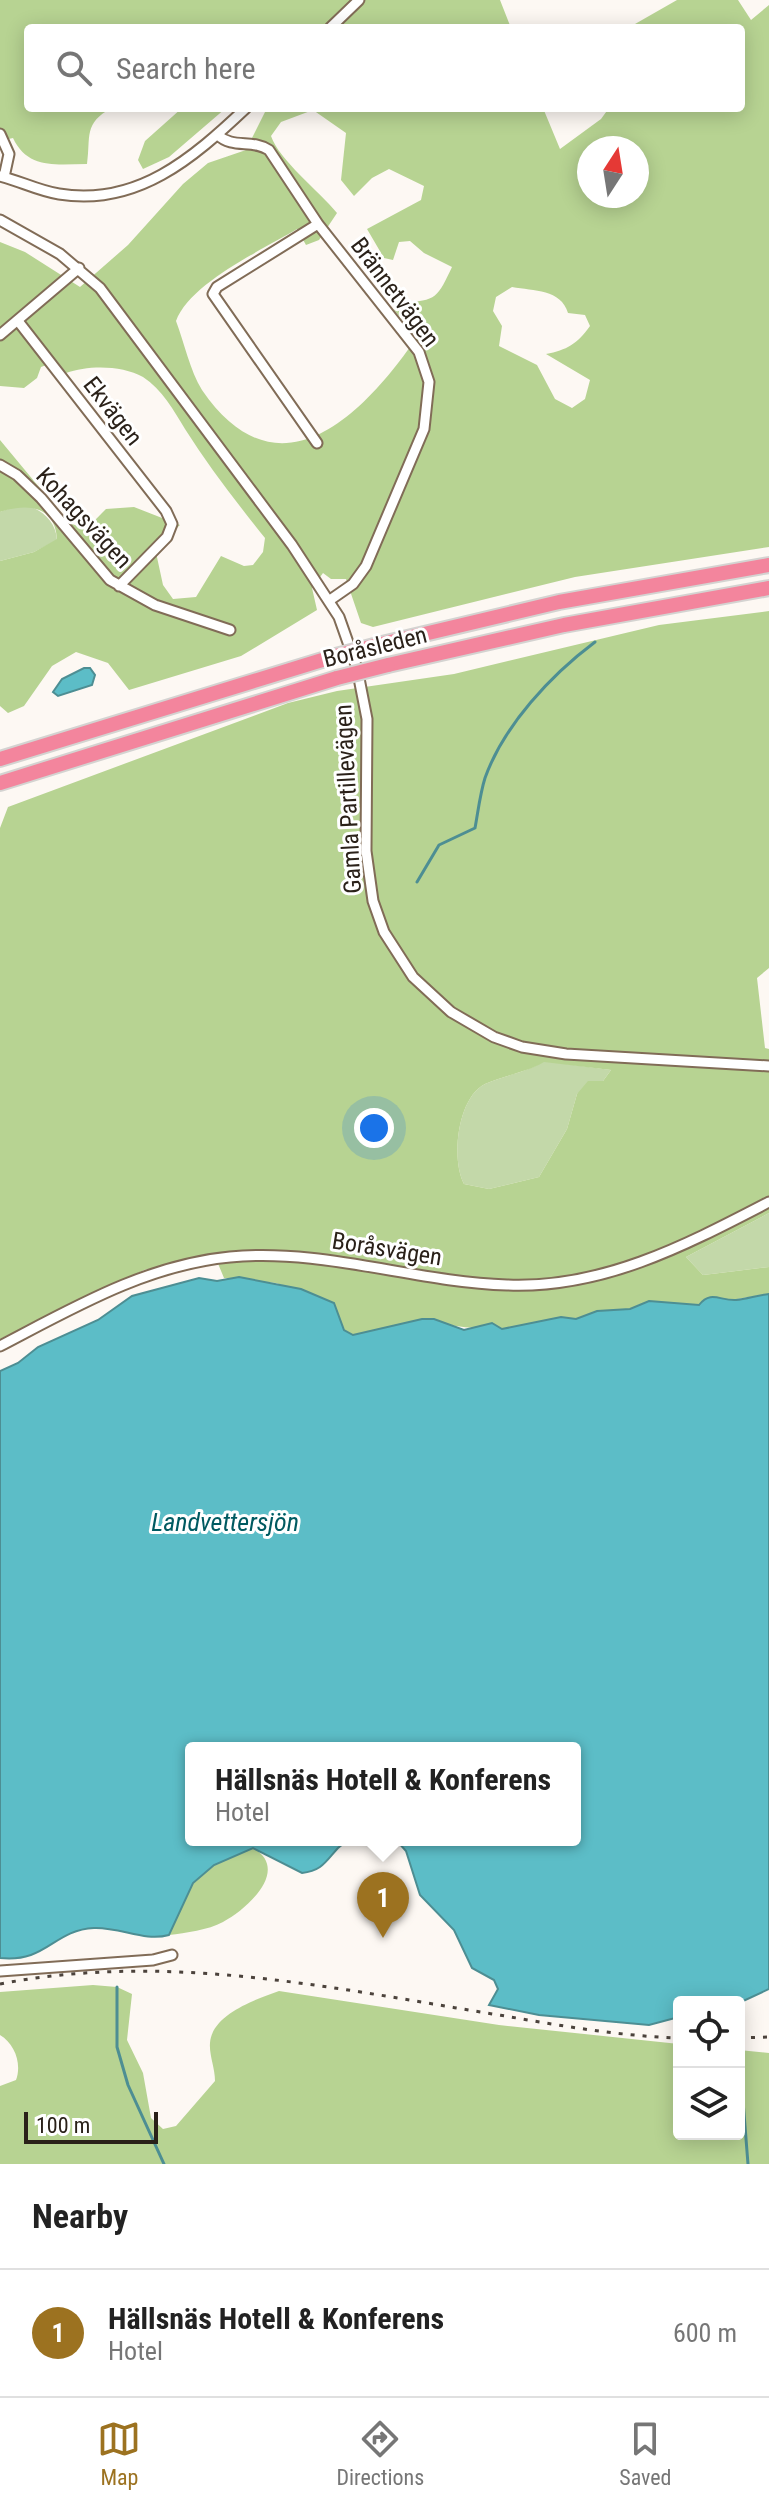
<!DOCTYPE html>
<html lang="en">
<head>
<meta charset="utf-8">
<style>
  body { margin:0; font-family:"Roboto Condensed",sans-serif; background:#f6f6f6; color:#222 }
  .controls { position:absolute; right:24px; bottom:24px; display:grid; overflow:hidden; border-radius:8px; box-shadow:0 4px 20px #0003 }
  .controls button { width:72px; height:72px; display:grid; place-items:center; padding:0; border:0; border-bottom:2px solid #e0e0e0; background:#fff; color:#222; font:40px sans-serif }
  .compass { position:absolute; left:577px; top:136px; width:72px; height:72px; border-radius:50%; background:#fff; box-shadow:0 4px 20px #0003; rotate:12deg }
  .scale { position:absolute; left:24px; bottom:20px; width:134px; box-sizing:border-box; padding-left:8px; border:4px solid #2a2119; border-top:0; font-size:22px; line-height:28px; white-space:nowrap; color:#2a2119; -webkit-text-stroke:6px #fff; paint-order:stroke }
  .you { position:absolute; left:374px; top:1128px; width:28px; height:28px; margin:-20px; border:6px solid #fff; border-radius:50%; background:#1a73e8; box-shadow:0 0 0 12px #1a73e833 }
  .badge { display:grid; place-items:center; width:52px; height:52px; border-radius:50%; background:#9c7220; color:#fff; font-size:26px; font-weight:700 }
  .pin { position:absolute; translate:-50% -66px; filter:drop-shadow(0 2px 4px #0008) }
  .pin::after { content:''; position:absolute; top:42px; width:28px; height:24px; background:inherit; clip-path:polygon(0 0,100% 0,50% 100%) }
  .popup { position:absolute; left:185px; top:1742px; width:396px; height:104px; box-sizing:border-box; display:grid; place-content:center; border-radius:8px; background:#fff; filter:drop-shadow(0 2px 6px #0005); font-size:26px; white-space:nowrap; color:#767676 }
  .popup b { font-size:30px; color:#222 }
  .popup::after { content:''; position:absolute; left:50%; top:100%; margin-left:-16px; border:16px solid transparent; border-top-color:#fff }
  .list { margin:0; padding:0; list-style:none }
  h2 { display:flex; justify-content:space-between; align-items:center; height:104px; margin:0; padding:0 32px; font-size:34px }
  h2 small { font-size:26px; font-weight:400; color:#767676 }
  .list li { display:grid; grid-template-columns:52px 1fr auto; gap:24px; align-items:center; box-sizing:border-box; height:128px; padding:0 32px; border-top:2px solid #e0e0e0 }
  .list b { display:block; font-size:30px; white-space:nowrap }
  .list p { margin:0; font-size:26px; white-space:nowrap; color:#767676 }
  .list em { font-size:26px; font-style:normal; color:#767676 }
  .icon { flex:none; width:44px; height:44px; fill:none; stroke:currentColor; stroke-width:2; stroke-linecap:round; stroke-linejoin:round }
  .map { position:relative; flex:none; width:769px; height:2164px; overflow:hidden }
  .search { position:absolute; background:#fff; box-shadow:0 4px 20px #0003; left:24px; right:24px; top:24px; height:88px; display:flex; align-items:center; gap:20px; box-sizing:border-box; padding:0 28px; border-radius:8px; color:#767676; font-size:30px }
  .sheet { height:232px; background:#fff }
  nav { display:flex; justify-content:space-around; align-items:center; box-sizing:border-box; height:112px; border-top:2px solid #e0e0e0; background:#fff; font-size:22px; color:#767676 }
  nav a { display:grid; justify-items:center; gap:4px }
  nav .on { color:#9c7220 }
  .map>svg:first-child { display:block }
  .green { fill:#c3d8a9 }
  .forest { fill:#b7d392; fill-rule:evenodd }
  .water { fill:#5cbdc7; stroke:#4d8e93; stroke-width:2 }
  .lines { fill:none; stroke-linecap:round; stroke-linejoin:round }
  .stream { stroke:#4d8e93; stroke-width:3 }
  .minor-casing { stroke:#816c57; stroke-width:13 }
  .highway-casing { stroke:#d4d3d1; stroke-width:18 }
  .minor { stroke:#fff; stroke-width:9 }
  .highway { stroke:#f3859d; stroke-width:14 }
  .rail { stroke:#4c433c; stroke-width:3; stroke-dasharray:4 8; stroke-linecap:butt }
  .highway-bridge-casing { stroke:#d4d3d1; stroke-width:18; stroke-linecap:butt }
  .highway-bridge { stroke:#f3859d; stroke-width:14 }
  .labels { text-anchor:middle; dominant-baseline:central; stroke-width:6; stroke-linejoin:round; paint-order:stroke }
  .street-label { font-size:24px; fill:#2a2119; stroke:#fff }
  .water-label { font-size:26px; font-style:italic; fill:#005a61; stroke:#fff }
</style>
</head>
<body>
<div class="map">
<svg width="769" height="2164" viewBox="0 0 769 2164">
  <rect width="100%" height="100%" fill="#fdf8f3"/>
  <path class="green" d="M21 504C39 507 56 520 57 540L34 552 0 561V512Z
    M544 1061 611 1070 603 1081 577 1094 567 1129 539 1177 489 1189 464 1184C451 1160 457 1098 485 1084 505 1075 525 1073 544 1061Z
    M769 1213V1267L703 1275 686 1257Z"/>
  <path class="forest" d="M0 0H500L511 28H28V108H112C83 123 91 137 87 164 57 164 28 170 13 138L0 141Z
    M677 0H738L751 20 769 5V547L575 577 373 627 361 623 346 579H331L323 573 312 588 317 610 241 656 129 690 108 663 76 652 52 666 24 706 8 713 0 706V561L34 552 57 539C55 505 26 503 0 512V440L68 522C87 532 92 523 106 509L134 507 180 525 155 548 163 585 173 599 196 597 221 556 244 566 253 565 263 552 265 538C237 503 209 467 185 429 174 411 162 389 143 377 122 365 88 365 66 373L57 361 41 367 37 378 24 388 0 386V242L25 252 80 287 128 245 183 184 208 163 246 150 267 108H543L560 149 601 119 609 108H741V28H628ZM313 110 346 133 341 180 354 196 372 178 389 169 424 186 421 200 367 229 384 258 393 260 399 242 410 241 424 253 452 267C438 296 437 302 402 302L394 310 417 337C363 416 278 501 202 390 190 371 184 342 176 321 190 283 262 250 297 229L306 245 319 240 337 213C319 191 279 160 271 136L281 122ZM589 148H637V196H589ZM512 287C534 291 561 289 568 313L585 315 590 326C577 344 567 350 546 354L590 380 585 399 572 408 555 399 537 365 499 346 502 326 493 311 496 297Z
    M182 108H226L169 157 143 169 138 160 145 141Z
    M769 611V968L757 978 765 1048 769 1049V1213L686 1257 703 1275 769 1267V1294L699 1305 649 1301 630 1309 598 1311 576 1319 561 1317 502 1329 492 1323C474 1332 461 1325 442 1325 412 1325 382 1327 353 1335L344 1330 334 1303 276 1283 224 1278 214 1254 144 1270 0 1339V828L8 807 288 703 337 691 454 674 659 625ZM544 1062 611 1070 603 1081H588L577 1094 567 1129 539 1177 489 1189 464 1184C451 1160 457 1098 485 1084 505 1075 525 1073 544 1062Z
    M253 1848C290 1869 249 1908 223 1922 208 1930 186 1933 169 1935L193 1883 214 1865Z
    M93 1985 117 1987 132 1994 127 2040 143 2073 151 2118 163 2129 176 2126 215 2081C215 2068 209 2055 210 2043 212 2014 257 1999 279 1991L499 2025 679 2044V2134H739V2050L769 2053V2164H0V2086L16 2080C22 2064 15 2044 0 2035V1992Z"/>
  <path class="water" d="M84 668H90L95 675 92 685 58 696 53 692 62 679Z
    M239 1277 301 1289 334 1303 344 1330 353 1335 422 1319H434L464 1330 492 1323 502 1329 561 1317 576 1319 597 1311 630 1309 649 1301 699 1305C711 1290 720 1301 736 1300 747 1299 758 1295 769 1294V1989L739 2003 679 2002V2017L649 2025 539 2015 489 2005 498 1989 494 1980 472 1968 454 1930 420 1895 406 1851 398 1842 388 1840H575V1748H191V1840H384C371 1840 348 1838 338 1848 326 1861 322 1871 302 1873L253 1848 214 1865 193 1883 169 1935C144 1942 121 1927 94 1928 53 1930 47 1963 0 1958V1371L18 1363 38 1347 98 1320 132 1296 199 1278 217 1281Z"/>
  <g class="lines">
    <path class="stream" d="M417 882 439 845 475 828C478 812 480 794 485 778 504 725 551 675 595 642
      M117 1987V2047L128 2085 164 2164
      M739 2050 748 2164"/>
    <defs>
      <path id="minor" d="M330 28 359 0
        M0 134 9 154 4 177
        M218 135C232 149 253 139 269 150L318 224 419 352 429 382 424 429 366 566 353 584 330 600
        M0 176C20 181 39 191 59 194 137 207 193 158 246 108
        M0 220 60 254 100 288 292 545 339 617 357 668 367 719 366 851 373 901 384 932 413 977 451 1012 494 1037 522 1047 566 1054 769 1066
        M18 321 166 511 172 524 167 537 119 586
        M0 335 79 268
        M317 443 213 294 217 287 318 224
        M0 465 17 475 41 498 110 580 155 605 230 630
        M0 1346C73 1308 146 1265 230 1257 324 1248 414 1282 507 1285 603 1289 686 1245 769 1202
        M0 1971 153 1960 172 1955"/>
      <path id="highway" d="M382 644 559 602 769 565
        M388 665 564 625 769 588
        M0 759 332 657
        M0 783 337 678"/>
    </defs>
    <use href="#minor" class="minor-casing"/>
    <use href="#highway" class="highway-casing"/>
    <use href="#minor" class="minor"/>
    <use href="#highway" class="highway"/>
    <path class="rail" d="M0 1984C170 1951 337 1989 505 2016 562 2026 620 2036 679 2038
      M739 2038 769 2037"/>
    <defs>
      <path id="highway-bridge" d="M332 657 382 644
        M337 678 388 665"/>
    </defs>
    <use href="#highway-bridge" class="highway-bridge-casing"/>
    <use href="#highway-bridge" class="highway-bridge"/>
  </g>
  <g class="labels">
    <g class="street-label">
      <text transform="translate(395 292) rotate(53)">Brännetvägen</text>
      <text transform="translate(113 411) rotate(52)">Ekvägen</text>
      <text transform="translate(84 518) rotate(47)">Kohagsvägen</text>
      <text transform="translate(375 647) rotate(-14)">Boråsleden</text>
      <text transform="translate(348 799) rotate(-93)">Gamla Partillevägen</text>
      <text transform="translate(387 1249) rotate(9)">Boråsvägen</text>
    </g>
    <g class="water-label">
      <text x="225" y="1522">Landvettersjön</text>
    </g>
  </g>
</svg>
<div class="controls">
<button><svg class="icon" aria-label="locate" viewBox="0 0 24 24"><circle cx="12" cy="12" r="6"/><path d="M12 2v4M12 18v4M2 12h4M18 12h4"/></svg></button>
<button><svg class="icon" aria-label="layers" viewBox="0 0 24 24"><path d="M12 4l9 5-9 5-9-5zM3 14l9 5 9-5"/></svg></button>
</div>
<svg class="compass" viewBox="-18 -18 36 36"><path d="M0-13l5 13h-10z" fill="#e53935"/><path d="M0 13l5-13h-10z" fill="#767676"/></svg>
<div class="scale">100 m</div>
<div class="you"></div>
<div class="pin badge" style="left:383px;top:1938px">1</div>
<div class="popup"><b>Hällsnäs Hotell &amp; Konferens</b>Hotel</div>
<div class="search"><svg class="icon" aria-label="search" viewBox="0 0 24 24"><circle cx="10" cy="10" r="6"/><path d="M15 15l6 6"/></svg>Search here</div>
</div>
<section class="sheet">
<h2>Nearby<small></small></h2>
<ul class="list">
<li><span class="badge">1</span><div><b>Hällsnäs Hotell &amp; Konferens</b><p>Hotel</p></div><em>600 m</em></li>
</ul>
</section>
<nav>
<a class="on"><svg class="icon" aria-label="map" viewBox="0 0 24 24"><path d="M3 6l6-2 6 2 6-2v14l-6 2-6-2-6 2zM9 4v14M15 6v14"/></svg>Map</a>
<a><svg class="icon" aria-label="directions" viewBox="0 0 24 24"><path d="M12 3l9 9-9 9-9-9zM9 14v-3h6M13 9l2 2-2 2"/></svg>Directions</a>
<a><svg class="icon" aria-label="saved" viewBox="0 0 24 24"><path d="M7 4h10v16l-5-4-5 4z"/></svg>Saved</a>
</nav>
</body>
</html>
